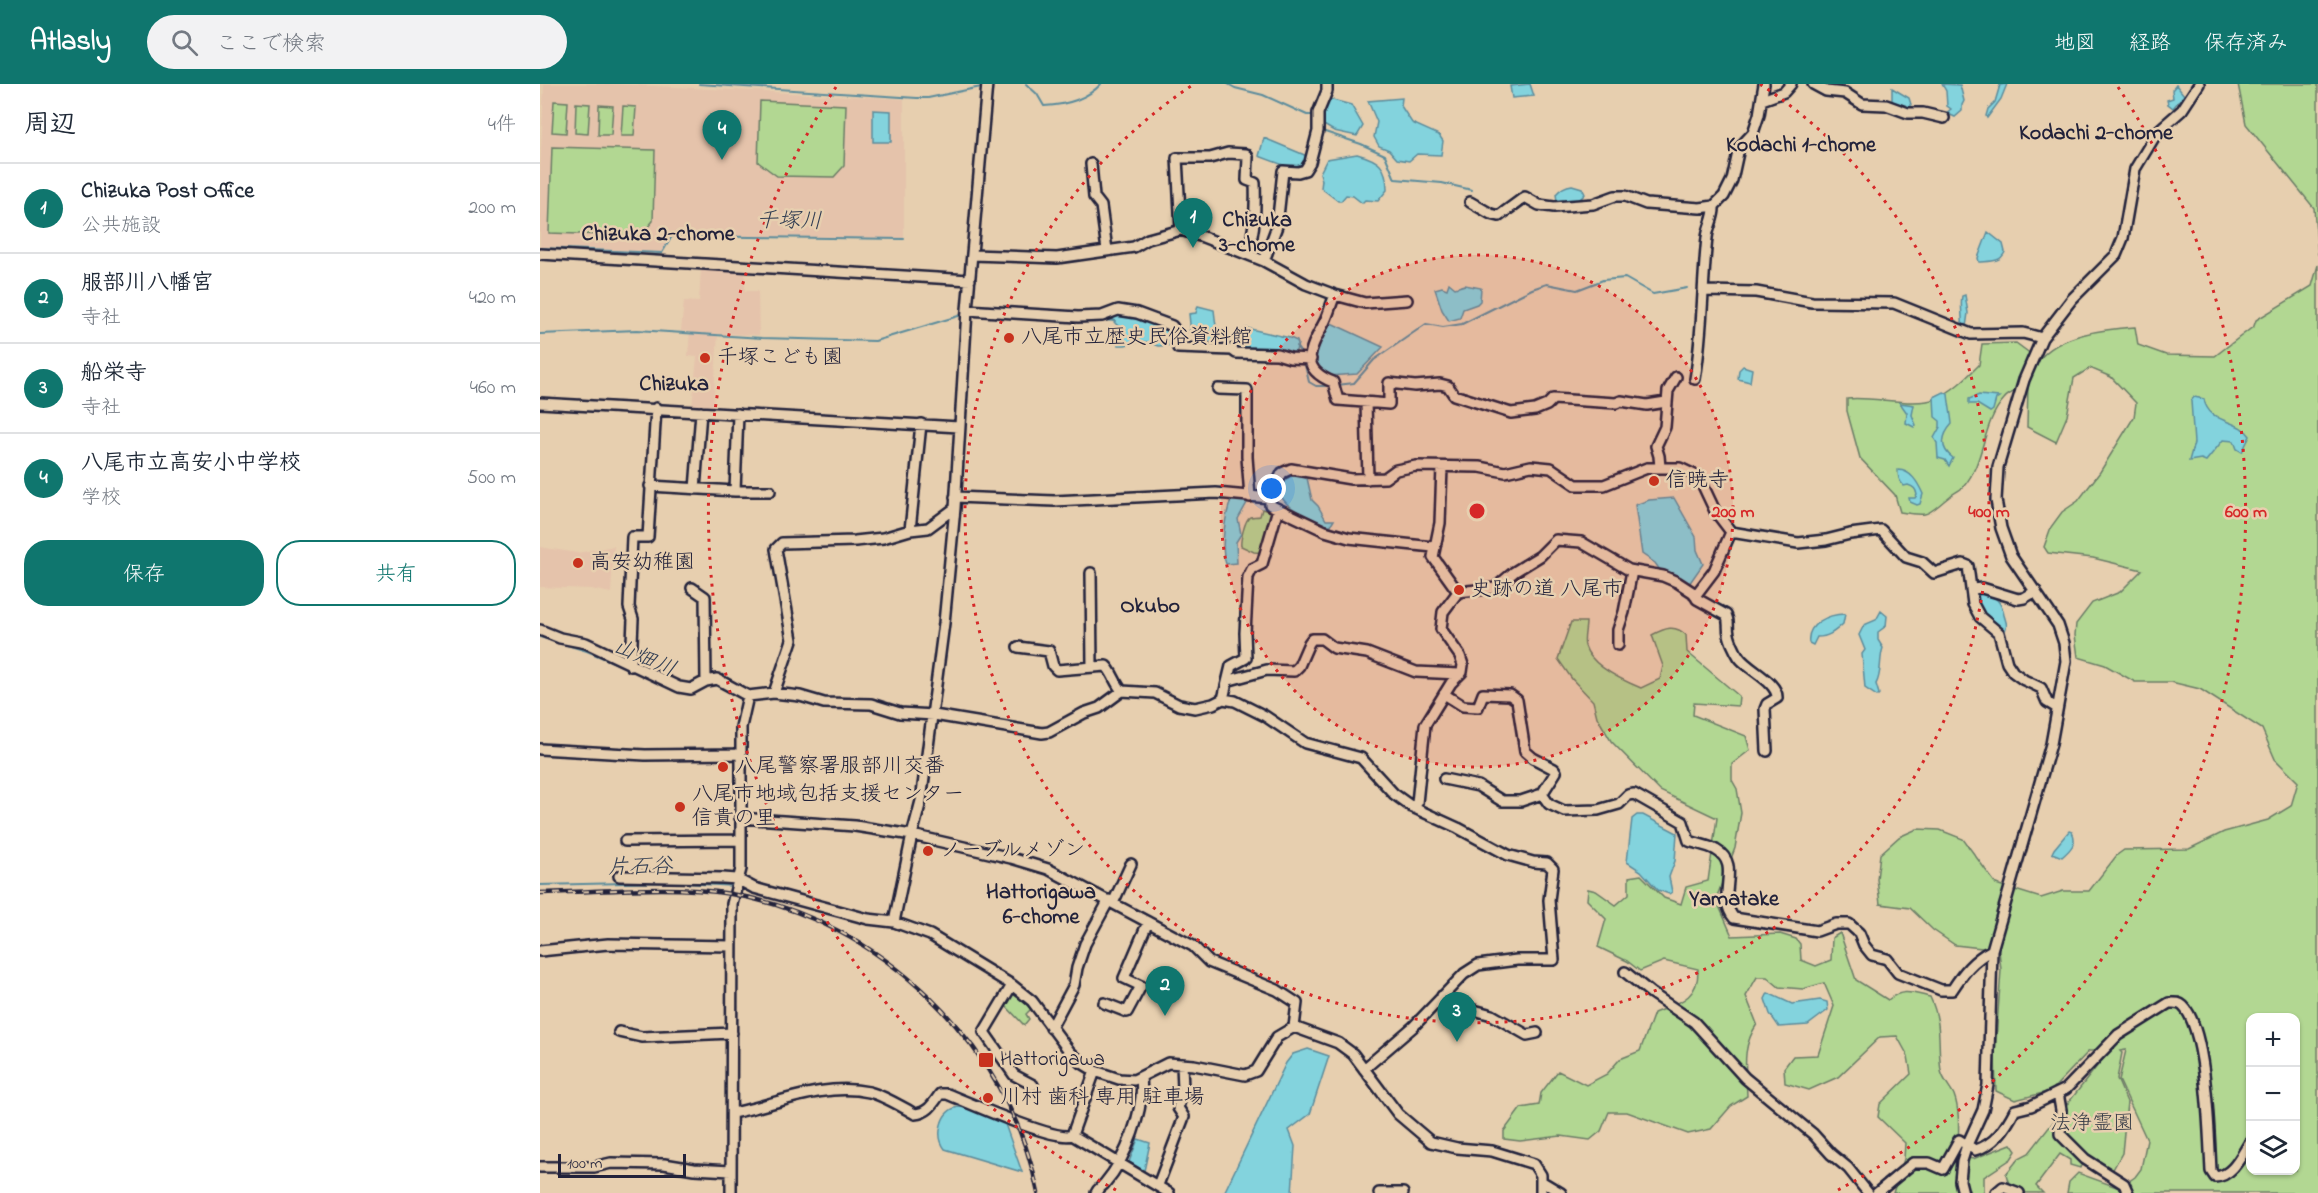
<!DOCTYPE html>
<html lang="ja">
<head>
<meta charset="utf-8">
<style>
  body { margin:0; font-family:"Indie Flower","Klee One",sans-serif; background:#f2f2f3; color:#1f2937 }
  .controls { position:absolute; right:18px; bottom:18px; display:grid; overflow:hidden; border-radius:12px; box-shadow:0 2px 4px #0004 }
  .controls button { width:54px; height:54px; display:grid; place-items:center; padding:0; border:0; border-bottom:2px solid #e0e1e3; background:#fff; color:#1f2937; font:30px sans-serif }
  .scale { position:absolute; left:18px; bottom:15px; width:128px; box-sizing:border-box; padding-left:6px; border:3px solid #22223b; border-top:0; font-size:16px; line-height:21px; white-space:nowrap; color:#22223b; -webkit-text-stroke:4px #e7cfaf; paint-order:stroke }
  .you { position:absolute; left:732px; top:405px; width:21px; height:21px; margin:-15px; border:4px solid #fff; border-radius:50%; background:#1a73e8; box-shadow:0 0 0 9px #1a73e833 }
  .badge { display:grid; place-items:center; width:39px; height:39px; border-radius:50%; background:#0f766e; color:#fff; font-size:20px; font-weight:700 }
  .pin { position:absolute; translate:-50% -50px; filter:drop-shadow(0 2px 3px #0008) }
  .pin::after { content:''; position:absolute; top:32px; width:21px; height:18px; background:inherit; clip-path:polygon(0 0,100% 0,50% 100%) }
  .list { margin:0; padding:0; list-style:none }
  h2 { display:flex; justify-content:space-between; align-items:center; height:78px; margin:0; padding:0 24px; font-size:26px }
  h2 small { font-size:20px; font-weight:400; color:#747a83 }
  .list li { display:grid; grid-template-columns:39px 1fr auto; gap:18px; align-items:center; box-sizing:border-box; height:90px; padding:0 24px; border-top:2px solid #e0e1e3 }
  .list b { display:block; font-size:22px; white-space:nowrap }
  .list p { margin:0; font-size:20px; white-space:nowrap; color:#747a83 }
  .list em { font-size:20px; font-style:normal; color:#747a83 }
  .actions { display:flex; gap:12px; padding:18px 24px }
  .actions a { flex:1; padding:14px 0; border:2px solid #0f766e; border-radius:24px; text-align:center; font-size:21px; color:#0f766e }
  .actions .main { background:#0f766e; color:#fff }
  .icon { flex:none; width:33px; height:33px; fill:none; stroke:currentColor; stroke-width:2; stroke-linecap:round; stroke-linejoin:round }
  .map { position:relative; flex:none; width:1778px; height:1109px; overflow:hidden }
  header { display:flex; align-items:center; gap:36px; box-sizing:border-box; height:84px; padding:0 30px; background:#0f766e; color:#fff }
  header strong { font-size:28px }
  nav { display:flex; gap:33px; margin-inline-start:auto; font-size:21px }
  .search { width:420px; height:54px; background:#f2f2f3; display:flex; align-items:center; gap:15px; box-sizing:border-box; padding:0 21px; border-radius:33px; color:#747a83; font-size:22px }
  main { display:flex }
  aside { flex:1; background:#fff }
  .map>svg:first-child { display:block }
  .built { fill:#e5c3ab }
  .green { fill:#b2d792; stroke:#6a7c66; stroke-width:1.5; fill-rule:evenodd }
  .water { fill:#83d3dd; stroke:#5c8c9c; stroke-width:1.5 }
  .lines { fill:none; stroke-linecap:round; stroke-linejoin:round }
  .stream { stroke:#5c8c9c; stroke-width:2 }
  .minor-casing { stroke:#22223b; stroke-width:14 }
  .minor { stroke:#e7cfaf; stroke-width:9 }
  .rail-casing { stroke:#22223b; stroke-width:4.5 }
  .rail { stroke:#e7cfaf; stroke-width:2; stroke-dasharray:7; stroke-linecap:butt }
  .ring { fill:none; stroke:#d62828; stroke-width:3; stroke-dasharray:3 6 }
  .poi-dot { fill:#c8321e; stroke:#e7cfaf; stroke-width:2 }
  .labels { text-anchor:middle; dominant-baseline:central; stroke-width:5; stroke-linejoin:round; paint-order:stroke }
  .poi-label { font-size:21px; fill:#22223b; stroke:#e7cfaf; text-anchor:start }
  .park-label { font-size:21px; fill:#383d48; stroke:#e7cfaf }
  .neighbourhood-label { font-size:22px; font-weight:bold; fill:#22223b; stroke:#e7cfaf }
  .water-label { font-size:22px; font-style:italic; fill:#313d53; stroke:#e7cfaf }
  .centre { fill:#d62828; stroke:#e7cfaf; stroke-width:3 }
  .ring-label { font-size:18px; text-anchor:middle; font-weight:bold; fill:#d62828; stroke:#e7cfaf; stroke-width:5; stroke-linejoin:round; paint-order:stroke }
</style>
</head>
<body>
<header>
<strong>Atlasly</strong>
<div class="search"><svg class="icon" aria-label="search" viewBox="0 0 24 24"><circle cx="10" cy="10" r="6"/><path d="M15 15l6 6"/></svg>ここで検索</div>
<nav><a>地図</a><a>経路</a><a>保存済み</a></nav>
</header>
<main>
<aside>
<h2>周辺<small>4件</small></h2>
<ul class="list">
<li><span class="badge">1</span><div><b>Chizuka Post Office</b><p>公共施設</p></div><em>200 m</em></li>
<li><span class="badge">2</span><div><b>服部川八幡宮</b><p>寺社</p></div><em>420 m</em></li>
<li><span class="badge">3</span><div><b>船栄寺</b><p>寺社</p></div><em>460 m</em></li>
<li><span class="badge">4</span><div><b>八尾市立高安小中学校</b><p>学校</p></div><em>500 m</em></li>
</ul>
<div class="actions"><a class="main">保存</a><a>共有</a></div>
</aside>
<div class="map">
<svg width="1778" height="1109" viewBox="0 0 1778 1109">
  <rect width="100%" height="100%" fill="#e7cfaf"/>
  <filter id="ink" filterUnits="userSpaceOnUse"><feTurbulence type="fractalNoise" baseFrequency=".0167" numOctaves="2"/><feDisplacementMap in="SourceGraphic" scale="12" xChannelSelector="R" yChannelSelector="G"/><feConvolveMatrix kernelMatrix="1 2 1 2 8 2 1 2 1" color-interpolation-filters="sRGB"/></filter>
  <g filter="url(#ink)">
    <path class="built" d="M4 0H74L364 15V155L132 152 122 169 0 163V89Z
      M161 184 205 186V207H218L219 251 178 250 173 323H152L157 273 148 272 150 248 141 247 144 217 159 218Z
      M74 462 71 509 51 505 0 503V463L37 469Z"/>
    <path class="green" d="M1698 0H1778V171L1774 124 1706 40Z
      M14 17 28 18 26 49 12 48Z
      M220 17 306 21 304 82 294 93 237 92 218 78Z
      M36 19 50 20 48 50 35 49Z
      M59 21 73 22 71 51H58Z
      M83 22 96 23 94 52H81Z
      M12 63 115 66 113 137 100 152 9 149Z
      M1778 181V1109H1527L1529 1098 1538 1089 1579 1104 1595 1093 1601 1085 1607 1056 1579 996 1586 966 1580 967 1582 969 1577 995 1587 1018 1582 1069 1571 1089 1549 1075 1540 1084 1530 1081V1076L1520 1070 1496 1102 1503 1109H1459L1469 1101 1466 1090 1479 1074 1489 1069 1569 967H1549L1511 1007 1475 1016 1456 1007 1455 971 1461 886 1459 866 1415 861 1393 846 1370 824 1340 820 1337 795 1340 770 1359 753 1377 745 1400 746 1423 755 1456 800 1501 814 1523 807H1549L1577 771 1584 766 1649 765 1684 748 1728 736 1751 722 1758 698 1735 675 1722 645 1660 605 1631 598H1595L1565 581 1538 573 1535 551 1536 540 1552 519 1580 508 1602 486 1553 474 1508 469 1504 463 1511 443 1522 428 1538 417 1560 388 1594 333 1596 319 1571 293 1550 284 1534 294 1527 332 1516 358 1487 343 1488 301C1480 305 1469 308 1464 315 1442 339 1445 378 1424 402 1420 407 1413 409 1409 413 1386 431 1391 433 1360 428L1355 411 1320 374 1307 327V315C1332 312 1374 323 1395 315 1412 308 1426 294 1439 281L1442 260 1476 259 1499 276C1519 250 1565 245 1595 243L1598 261 1626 271 1675 272 1714 242 1716 236 1772 202ZM1710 934H1756V1086H1710Z
      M722 425 735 429 724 469 714 468 701 462C700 457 705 435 710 433 713 432 717 433 720 432Z
      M1031 538H1046C1046 545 1043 556 1045 562 1051 582 1084 597 1101 604L1120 595 1123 582 1112 551C1125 544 1135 540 1146 551L1147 568 1199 612 1198 622 1154 619 1153 631 1206 652 1210 666 1192 680V696L1197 705 1201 729 1195 764 1176 815 1192 852 1240 850 1256 855 1260 860 1261 876 1276 882 1291 876 1292 854 1300 849 1316 896 1348 916C1362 904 1373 909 1390 913 1403 941 1397 958 1401 987 1403 996 1410 1003 1414 1011 1421 1029 1418 1054 1418 1072L1433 1075 1471 1060 1476 1067 1471 1075 1444 1093V1109H1353L1364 1075 1365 1059 1338 1033 1340 1020 1371 990 1368 972 1357 952 1340 953 1298 993 1269 1006 1245 999 1244 984 1253 972 1278 971 1294 922 1284 899 1263 905 1239 903 1227 893H1217L1206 912 1217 940C1201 964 1206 984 1207 1012L1191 1022 1171 1045 1148 1050 1087 1028H1069L1061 1047 1050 1056 1021 1052 980 1057 964 1055V1047L981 1024 999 1021 1001 1009 1018 987 1046 1001 1067 990 1080 975 1100 967 1114 929C1138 919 1159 915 1158 885L1124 877 1100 887 1087 877 1058 863 1066 835 1047 816 1048 805 1056 807 1076 821 1089 810V793L1101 791 1124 814 1141 820 1146 803 1168 797 1177 734 1120 707 1071 657 1057 633 1053 617 1032 595 1018 575Z
      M475 909 491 925 486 930 489 935 484 941 465 921 470 911Z"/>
    <path class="water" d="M990 0 994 12 972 14 970 2Z
      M1402 0 1420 1 1424 17 1422 21V27L1415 33 1406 29 1411 25 1407 22 1406 7Z
      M1467 0 1461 15 1447 34 1446 32 1448 25 1455 18 1460 1Z
      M1636 1 1644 11 1633 24 1628 20 1627 16 1633 14 1632 6Z
      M1352 4 1369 14 1373 27 1352 20Z
      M862 14 861 22 872 39 899 51 903 57 901 71 877 70 869 77 857 75 849 66 839 62 834 53 837 38 828 17Z
      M789 15 811 21 823 42 817 52 794 47 782 40V26Z
      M333 26 351 27V58H333Z
      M724 54 767 72 764 82 754 85 719 72Z
      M817 70C839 76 847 82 847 106L838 117 825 116 822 119 813 112 806 111 801 117H798L781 104 782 96 780 89 787 75Z
      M1032 101 1042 104 1045 110 1036 119 1017 117 1016 110C1021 104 1025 102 1032 101Z
      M1448 148 1463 160 1465 168C1460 179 1450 177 1439 178L1438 174Z
      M909 199 915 204 925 201 941 204 940 217 937 220 923 225 920 234 909 237 902 226 895 205 902 203 907 205Z
      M1425 211 1428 229 1426 243H1422C1423 232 1420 222 1422 212Z
      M658 222 674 226 678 259 675 261 651 250 649 230 656 229Z
      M578 232 594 234 628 246 631 250 633 261 618 262 607 258H599L585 261H578L576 257 580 254 581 245 570 234Z
      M789 238 843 263 817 290 788 292 778 286 776 270Z
      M706 244 750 254 757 257 758 260 755 270 740 266 699 265 696 257 698 251Z
      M1203 282 1212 285 1210 298 1198 295 1199 286Z
      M1404 308 1408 310C1409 321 1411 329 1412 340 1402 351 1399 364 1413 374L1409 382 1405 376 1398 374 1397 359 1394 354 1400 343V337L1395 333 1394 313Z
      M1439 311 1459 313 1456 315 1453 326 1450 328 1437 320H1429V315Z
      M1654 313 1664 315C1668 340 1699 335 1710 352L1702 368 1697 365 1694 357 1683 356 1666 377 1661 375 1649 377 1654 359 1651 317Z
      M1360 319 1374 321 1372 331 1376 341 1374 343 1366 339 1367 329Z
      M1358 386C1371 386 1378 399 1383 410L1380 420 1377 421 1370 418 1369 414H1375L1377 411C1376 405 1374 403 1368 401L1364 402C1359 397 1358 393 1358 386Z
      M753 391 767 394 772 416 778 422 786 436H794L791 441H784C771 434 736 421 741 405 743 398 746 394 753 391Z
      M1134 414 1156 453 1157 466 1163 480 1149 500 1120 486 1115 479 1102 470 1095 421 1109 416Z
      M694 415 708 417 698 435 701 450 696 458 697 479 686 480C680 463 685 432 691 416Z
      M1442 509C1456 512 1461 517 1464 531 1466 539 1469 542 1463 549L1447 537 1435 512Z
      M1341 527 1347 532 1346 542 1338 548V556L1343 564C1339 575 1342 590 1336 600L1339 610 1337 612 1325 604 1322 570 1325 566 1319 551 1324 541 1336 536Z
      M1305 530 1303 540C1295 547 1289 553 1277 553L1273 561 1269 559C1266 540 1288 530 1305 530Z
      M1097 731H1103L1137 749 1135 777 1129 793 1132 808 1129 810 1118 806 1101 787 1087 778 1092 735Z
      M1529 747 1532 748C1538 759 1530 766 1522 773L1512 769 1514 765Z
      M1228 909 1252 920 1280 916 1287 918 1288 926 1268 941 1239 943 1230 930 1225 915Z
      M768 965 789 972 770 1030 749 1046 755 1062 752 1109H684L746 979 753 970Z
      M418 1023 430 1024 465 1040 482 1088 405 1065C395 1052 400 1027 418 1023Z
      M598 1055 610 1059 604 1087 589 1078Z"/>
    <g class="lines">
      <path class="stream" d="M159 0 377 14H388L441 3
        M486 0 497 10 504 22C525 21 546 16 561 0
        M688 0 695 4 723 11 767 31H774
        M782 47 821 60 845 71 855 95 902 99 932 106
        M0 164 122 169 132 152 364 155
        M562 236 575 237
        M640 246 652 248
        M0 250 97 246 222 254 335 257 425 230
        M675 251 699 254
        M756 262 763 272
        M764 277 769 298 776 302H792
        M797 301 814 299 834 276 886 240 903 243 922 240 992 205 1007 200 1037 206 1063 196 1085 194 1113 210 1147 204
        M0 553 47 567 99 589
        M173 600 205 615
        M223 615H244
        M0 801 128 798 195 802"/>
      <defs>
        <path id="minor" d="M1273 0 1286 7 1305 9 1322 20 1346 21 1368 29H1383L1404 34
          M1222 16 1244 8 1251 0
          M551 80 554 113 561 122 567 166
          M930 118 951 130 959 132 985 113 999 121 1014 123 1053 120 1075 112H1085L1106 120 1160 124 1174 122 1184 112 1192 96 1199 64 1213 49 1219 31 1224 0
          M641 146 637 74H670L688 69 706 70 708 73 707 96 715 99C716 124 715 146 708 170
          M0 170 430 196
          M432 171 517 174 594 163 608 155 641 146 663 153 724 177 766 200 795 211 825 219 867 216
          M724 177 737 142 743 87 758 88 765 86 770 78 778 47V29L787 7V0
          M1164 207 1216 208 1272 218 1354 219 1431 250 1483 249 1502 254
          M795 211C791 220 789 229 785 237 771 264 757 284 793 298L798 316 849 320V299L875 302 900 300 908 302 914 311 971 329 995 326 1007 321 1013 315 1076 319 1081 317 1107 321 1126 318
          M427 226 538 233 562 232 578 226 597 229 632 242 637 249 638 264 692 266 696 269 737 270 750 274 771 275
          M1155 295C1163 248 1162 201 1167 154 1168 142 1175 134 1174 122
          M678 305 707 306V373L710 413
          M826 318 828 395
          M0 319 419 343
          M902 383 900 439 893 473 918 508
          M1120 383 1119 372 1116 362 1125 343 1128 307 1136 293
          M110 402 195 407H230
          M155 405 161 328
          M195 407 198 330
          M415 413 514 417 676 409 730 414
          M370 446 381 340
          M893 463 809 454 785 447 730 421V414L742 389 751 385 811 395 845 394 856 386 876 382 940 383 965 388 991 382 1011 384 1036 401H1064L1107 384H1140L1159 393 1175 427 1191 448 1258 459 1286 456 1310 450 1341 446 1366 473 1382 478 1394 489 1423 480 1428 482 1433 520 1440 533 1459 549 1467 579 1473 588 1484 596 1501 604 1507 618 1517 624
          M551 489 552 583
          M152 504 165 513 166 597
          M1432 505 1442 504 1478 515 1484 514 1496 507
          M1155 512 1174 487 1191 448
          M0 546 20 554 46 559 139 603 151 605 166 597 177 595 208 612 234 609 260 612 284 619 331 620 360 629 394 631 502 649 509 648 544 629 559 624 582 607 615 609 639 621 655 624 673 620 683 615 695 617 725 632 765 659 821 674 854 710 872 723 918 744 968 771 993 778 1007 779 1013 785 1009 816 1014 876H977L938 881 924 890 873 943 824 985
          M1078 561V546L1084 528 1092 487
          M478 563 509 567 513 582 517 586 566 582C572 587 575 599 582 607
          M91 582 93 535 89 523 92 453H108L116 324
          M690 596 727 586 754 587 759 582 769 559 772 555H782L794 564 827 569 876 588 919 590
          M234 609 252 556 236 465 242 459 315 457 343 454 370 446 388 444 415 424
          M904 610 923 622 938 623 943 610 970 611 977 616 985 667 993 674 1014 685 1016 688 1002 710 1009 720 1024 727 1058 726 1079 720 1088 711 1094 710 1143 738 1149 757C1157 760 1168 761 1176 766 1203 781 1175 812 1194 834L1277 847 1296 840H1309L1319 849 1324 861 1332 871 1347 875 1358 889 1401 906H1412C1423 889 1433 876 1452 866
          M683 615 691 582 706 574 705 549 708 493 712 485 722 480 738 425
          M0 665 105 671 200 670
          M904 695 938 702 962 717H981L1002 710
          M872 723 877 719 885 641 911 599 922 588 923 581 920 572 901 545 903 528 918 508 955 504 974 488 1000 472 1016 456 1041 458 1089 486 1123 492 1137 498 1154 509 1157 515 1186 531C1190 538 1187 543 1189 550 1190 556 1195 567 1199 573 1208 586 1238 598 1237 614L1227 620 1225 625 1227 667
          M200 734 315 742 372 751 471 774 508 785 653 862 669 878 737 906 757 919 754 943
          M85 757 199 756
          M79 792 183 794 197 795 214 804 328 835 354 838 390 851 472 901 492 917 530 968 542 979 555 987 579 995 594 996 628 979 654 981 705 991 716 987 737 953 754 943 798 959 813 970 858 1030 891 1058 917 1064 952 1067 994 1080 1001 1091V1109
          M573 819 591 780
          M354 838 372 751 381 717 404 539 415 424 427 226 447 0
          M0 867 68 860 191 862
          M1085 888 1111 909 1154 938 1205 994 1273 1050 1291 1070 1308 1084 1328 1109
          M472 901 444 948 474 991 493 1001
          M902 912 923 923 952 931 987 951 997 949
          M564 919 587 928 601 902 584 894 608 838
          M511 944 534 901 537 884 545 860 569 816
          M79 948 102 953 192 949
          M1518 1009 1521 1026 1520 1050 1545 1075 1584 1100 1588 1109
          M192 1029C236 1021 282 998 329 1008 345 1012 360 1022 375 1030 388 1029 393 1020 400 1010H407C428 1018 515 1058 532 1051L629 1109
          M532 1051 555 987
          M0 1083H54L71 1079 124 1080 154 1085 191 1087
          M1001 1097 1021 1109
          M618 1101 644 1033 638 1024 643 1005 642 980
          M191 1109 192 820 201 785V643L208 612
          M556 1109C558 1104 562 1103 565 1099 586 1075 605 1025 601 994
          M839 1109H863
          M1337 1109 1373 1079H1389L1403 1085 1419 1056 1435 1066C1455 1061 1466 1043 1475 1026L1491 1022 1526 1005 1578 951 1629 919C1635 919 1639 918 1643 922 1667 945 1669 1052 1671 1087L1675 1093C1693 1092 1701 1072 1710 1058
          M1423 1109 1420 1097 1422 1077 1427 1061 1443 1026 1448 1001 1452 866 1511 660 1526 577 1524 559 1518 541 1471 472 1461 444 1456 416 1458 383 1484 296 1502 254 1532 215 1576 171 1583 154 1595 85 1618 47 1642 26 1659 0
          M1456 1109 1463 1103 1479 1109"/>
      </defs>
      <use href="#minor" class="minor-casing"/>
      <use href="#minor" class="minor"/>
      <defs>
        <path id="rail" d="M0 809C63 808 128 800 191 810 340 836 469 960 498 1109"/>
      </defs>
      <use href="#rail" class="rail-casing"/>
      <use href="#rail" class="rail"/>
    </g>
  </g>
  <circle cx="937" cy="427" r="256" fill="#d62828" fill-opacity=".12"/>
  <g class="ring">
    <circle cx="937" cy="427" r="256"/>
    <path d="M1220 0A512 512 0 1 1 654 0"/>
    <path d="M576 1106A769 769 0 0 1 296 3M1578 3A769 769 0 0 1 1298 1106"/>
  </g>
  <g class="poi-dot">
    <circle cx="469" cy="254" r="6"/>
    <circle cx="165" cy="274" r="6"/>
    <circle cx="1114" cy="397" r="6"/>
    <circle cx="38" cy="479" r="6"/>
    <circle cx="919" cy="506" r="6"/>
    <circle cx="183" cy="683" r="6"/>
    <circle cx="140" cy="723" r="6"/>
    <circle cx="388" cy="767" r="6"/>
    <rect x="438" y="968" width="16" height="16" rx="3"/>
    <circle cx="448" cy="1014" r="6"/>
  </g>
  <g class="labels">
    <g class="poi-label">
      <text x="481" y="254">八尾市立歴史民俗資料館</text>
      <text x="177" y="274">千塚こども園</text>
      <text x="1126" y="397">信暁寺</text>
      <text x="50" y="479">高安幼稚園</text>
      <text x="931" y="506">史跡の道 八尾市</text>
      <text x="195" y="683">八尾警察署服部川交番</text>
      <text x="152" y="711">八尾市地域包括支援センター<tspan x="152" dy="24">信貴の里</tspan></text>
      <text x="400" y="767">ノーブルメゾン</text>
      <text x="460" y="976">Hattorigawa</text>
      <text x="460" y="1014">川村 歯科 専用 駐車場</text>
    </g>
    <g class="park-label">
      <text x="1552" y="1040">法浄霊園</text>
    </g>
    <g class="neighbourhood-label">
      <text x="1556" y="50">Kodachi 2-chome</text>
      <text x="1261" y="62">Kodachi 1-chome</text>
      <text x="717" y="137">Chizuka<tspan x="717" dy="25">3-chome</tspan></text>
      <text x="118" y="151">Chizuka 2-chome</text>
      <text x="134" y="301">Chizuka</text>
      <text x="610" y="523">Okubo</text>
      <text x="501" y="809">Hattorigawa<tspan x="501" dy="25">6-chome</tspan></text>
      <text x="1194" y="816">Yamatake</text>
    </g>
    <g class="water-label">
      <text transform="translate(249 138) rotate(1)">千塚川</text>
      <text transform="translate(104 575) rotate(23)">山畑川</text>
      <text transform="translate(100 784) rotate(-1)">片石谷</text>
    </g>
  </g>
  <circle cx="937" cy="427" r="9" class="centre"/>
  <g class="ring-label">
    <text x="1193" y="433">200 m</text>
    <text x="1449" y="433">400 m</text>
    <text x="1706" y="433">600 m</text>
  </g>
</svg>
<div class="controls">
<button>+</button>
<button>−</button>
<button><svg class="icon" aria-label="layers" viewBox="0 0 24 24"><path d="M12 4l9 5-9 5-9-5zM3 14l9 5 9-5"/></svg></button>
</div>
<div class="scale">100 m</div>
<div class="you"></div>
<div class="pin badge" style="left:653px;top:164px">1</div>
<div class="pin badge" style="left:625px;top:932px">2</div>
<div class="pin badge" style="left:917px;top:958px">3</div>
<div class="pin badge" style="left:182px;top:76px">4</div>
</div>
</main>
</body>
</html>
